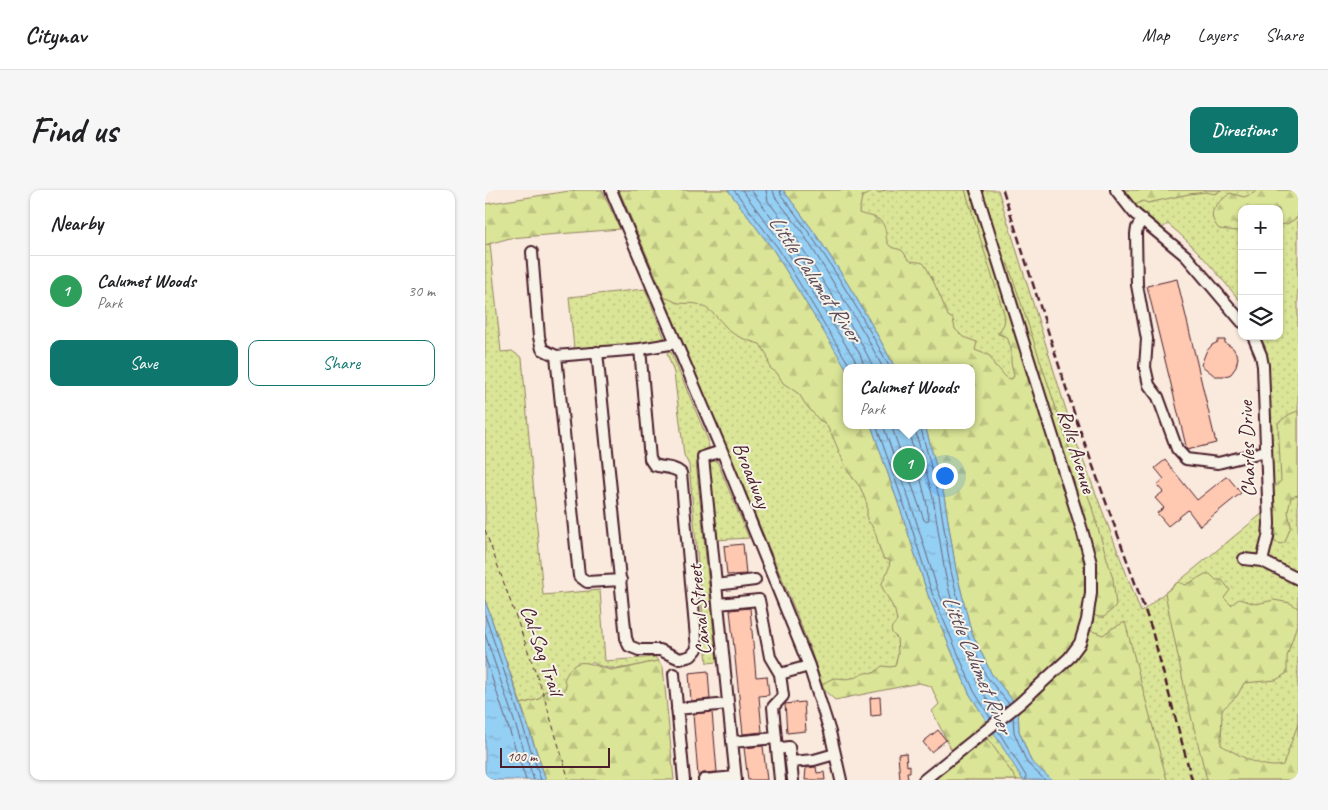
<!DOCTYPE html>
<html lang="en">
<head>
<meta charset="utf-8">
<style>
  body { margin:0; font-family:Caveat,sans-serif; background:#f6f6f6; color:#202124 }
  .controls { position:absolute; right:15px; top:15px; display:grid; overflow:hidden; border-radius:10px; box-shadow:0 1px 4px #0004 }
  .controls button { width:45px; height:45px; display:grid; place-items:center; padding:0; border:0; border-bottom:1px solid #e0e0e0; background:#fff; color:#202124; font:25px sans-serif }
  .scale { position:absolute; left:15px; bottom:12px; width:110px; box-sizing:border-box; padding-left:5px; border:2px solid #4a1f2b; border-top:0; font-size:14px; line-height:18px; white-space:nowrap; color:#4a1f2b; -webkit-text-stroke:4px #f7f3e8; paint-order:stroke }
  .you { position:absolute; left:459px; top:285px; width:18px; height:18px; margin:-12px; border:4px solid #fff; border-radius:50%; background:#1a73e8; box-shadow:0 0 0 8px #1a73e833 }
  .badge { display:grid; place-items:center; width:32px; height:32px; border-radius:50%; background:#0f766e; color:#fff; font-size:16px; font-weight:700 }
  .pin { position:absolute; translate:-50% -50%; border:2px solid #fff; box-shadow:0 1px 5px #0006 }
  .popup { position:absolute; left:358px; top:174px; width:132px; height:65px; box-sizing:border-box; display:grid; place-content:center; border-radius:10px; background:#fff; filter:drop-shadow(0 1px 4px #0005); font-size:16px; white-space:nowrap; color:#757577 }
  .popup b { font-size:19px; color:#202124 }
  .popup::after { content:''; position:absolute; left:50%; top:100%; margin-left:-10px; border:10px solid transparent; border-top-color:#fff }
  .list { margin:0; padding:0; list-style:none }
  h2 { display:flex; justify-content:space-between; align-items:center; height:65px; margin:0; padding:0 20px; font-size:21px }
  h2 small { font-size:16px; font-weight:400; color:#757577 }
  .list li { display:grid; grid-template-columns:32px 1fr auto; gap:15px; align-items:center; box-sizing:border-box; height:70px; padding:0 20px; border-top:1px solid #e0e0e0 }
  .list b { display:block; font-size:19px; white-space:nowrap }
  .list p { margin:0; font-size:16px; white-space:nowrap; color:#757577 }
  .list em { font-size:16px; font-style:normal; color:#757577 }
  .actions { display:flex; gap:10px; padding:15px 20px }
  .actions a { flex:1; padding:11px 0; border:1px solid #0f766e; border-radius:10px; text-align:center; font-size:18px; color:#0f766e }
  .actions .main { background:#0f766e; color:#fff }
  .icon { flex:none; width:28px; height:28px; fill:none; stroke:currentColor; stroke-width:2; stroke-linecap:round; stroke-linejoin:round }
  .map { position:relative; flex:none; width:813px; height:590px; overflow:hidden; border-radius:10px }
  header { display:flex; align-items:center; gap:30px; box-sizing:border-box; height:70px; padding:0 25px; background:#fff; border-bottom:1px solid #e0e0e0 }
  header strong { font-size:24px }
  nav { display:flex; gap:28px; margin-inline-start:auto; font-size:18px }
  .intro { display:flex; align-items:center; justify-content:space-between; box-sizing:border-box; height:120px; padding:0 30px }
  h1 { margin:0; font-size:35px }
  .button { padding:12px 22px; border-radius:10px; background:#0f766e; color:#fff; font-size:18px; font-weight:700 }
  main { display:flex; gap:30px; padding:0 30px }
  aside { flex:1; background:#fff; border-radius:10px; box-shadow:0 1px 4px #0004 }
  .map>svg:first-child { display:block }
  .grass { fill:url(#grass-dots); stroke:#928261; fill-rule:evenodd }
  .forest { fill:url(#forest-firs); stroke:#928261 }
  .water { fill:url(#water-ripples); stroke:#7689a4 }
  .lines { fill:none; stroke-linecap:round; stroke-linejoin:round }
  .shore { stroke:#68657b; stroke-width:1 }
  .building { fill:#ffc8b1; stroke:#4a1f2b }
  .minor-casing { stroke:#4a1f2b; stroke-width:14 }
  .path { stroke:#4a1f2b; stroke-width:1; stroke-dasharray:5 4; stroke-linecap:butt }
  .minor { stroke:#f7f3e8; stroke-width:10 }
  .rail { stroke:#4a1f2b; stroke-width:2.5; stroke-dasharray:8 4; stroke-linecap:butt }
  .labels { text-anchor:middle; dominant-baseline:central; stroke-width:4; stroke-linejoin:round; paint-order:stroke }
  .street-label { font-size:21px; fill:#4a1f2b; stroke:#f7f3e8 }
  .water-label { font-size:22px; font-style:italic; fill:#5c4b5d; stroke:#f7f3e8 }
</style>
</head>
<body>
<header>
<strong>Citynav</strong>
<nav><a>Map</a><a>Layers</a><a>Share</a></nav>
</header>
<div class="intro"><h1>Find us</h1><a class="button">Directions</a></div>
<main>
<aside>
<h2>Nearby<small></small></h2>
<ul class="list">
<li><span class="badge" style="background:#2e9e5b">1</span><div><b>Calumet Woods</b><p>Park</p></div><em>30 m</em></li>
</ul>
<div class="actions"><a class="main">Save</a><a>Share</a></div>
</aside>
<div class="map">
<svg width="813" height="590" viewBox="0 0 813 590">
  <defs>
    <pattern id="grass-dots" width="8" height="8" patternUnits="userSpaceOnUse" patternTransform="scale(1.25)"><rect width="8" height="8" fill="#dae597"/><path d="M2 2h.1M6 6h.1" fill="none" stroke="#bdc482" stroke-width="1.8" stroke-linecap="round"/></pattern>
    <pattern id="forest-firs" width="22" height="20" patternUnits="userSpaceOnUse" patternTransform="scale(1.25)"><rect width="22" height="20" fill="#dae597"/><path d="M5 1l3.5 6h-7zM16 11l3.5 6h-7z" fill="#bdc482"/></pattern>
    <pattern id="water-ripples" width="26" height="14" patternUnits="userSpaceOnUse" patternTransform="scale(1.25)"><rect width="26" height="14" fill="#94cff4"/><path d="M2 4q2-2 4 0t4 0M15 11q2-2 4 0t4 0" fill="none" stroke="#81b1d1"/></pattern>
  </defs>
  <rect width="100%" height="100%" fill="#f9eadd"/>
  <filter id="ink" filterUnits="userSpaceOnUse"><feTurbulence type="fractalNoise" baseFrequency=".02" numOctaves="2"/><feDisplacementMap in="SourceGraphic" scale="10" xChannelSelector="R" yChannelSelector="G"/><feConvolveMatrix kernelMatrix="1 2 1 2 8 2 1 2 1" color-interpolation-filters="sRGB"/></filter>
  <g filter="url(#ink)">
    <path class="grass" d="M134 0H513L590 249 656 422 789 314 784 173 780 156 775 146H794V19H757V113C733 85 712 57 683 34L677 38 644 10 637 0H813V590H447L503 549 461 473 339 501 326 461 305 408ZM362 178H486V235H362Z
      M5 54 16 162 27 161 37 168 58 405 115 400 120 471 170 467 173 471C151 475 128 485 107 472L81 495 78 504 60 501 54 509 36 514 0 410V55Z
      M160 99 181 151 89 159 84 107Z
      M186 162 223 250 224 258C215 260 212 263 211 272L232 472 222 473 204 275 199 265 189 183 182 163Z
      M232 271 264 348 230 350 222 276 225 272Z"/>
    <path class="forest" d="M91 0H117L135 39 25 48 0 55V14Z
      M134 0H243L289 61 359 174 361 178 362 235H386L418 327 443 405 484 503 503 533 486 546 491 556 481 564 503 549 532 590H447L472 571 447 521 454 514 446 496 434 493 350 510 341 502 337 495C352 483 352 491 367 488 377 487 375 481 389 483L397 476 405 477 410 476 413 464 412 448 407 443C405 437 408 436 412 431L410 421 397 397V393L404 378 405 370 399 369C391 356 394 341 382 330V314L375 297 362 280 347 245 340 233 334 230 321 215 314 204 298 193 292 183 285 178 282 165 275 154C267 152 252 147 246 142 236 133 230 122 217 116 210 112 202 114 194 113 188 112 185 108 180 108Z
      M298 0H400L395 3 388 0 382 5 377 6 374 23C380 26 387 25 393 29 405 37 398 50 405 56 408 59 412 58 416 60 420 62 420 66 423 69 427 73 433 71 438 73 442 75 461 119 463 126L468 129 470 139 478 147 492 152 490 160 505 166 510 176C517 179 518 189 527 189L529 186 526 172V158L522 147 513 144 519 134 520 127 480 0H484L553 211 596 355C601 382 600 406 597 434L607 441 618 445 626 439 640 432 682 590H566L545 571H546L534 541 533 517 506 483 486 441 471 380 459 306 440 235H486V178H410C378 116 341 55 298 0Z
      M637 0H736L730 4 721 2 704 4 663 13 658 11 650 15 644 10Z
      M771 0H813V27L802 34 794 35V19H757V38L752 41 734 39C719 21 732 15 745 3L759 7 769 3Z
      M523 74 584 257 605 311 628 389 631 416 619 427H613L608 424 606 374 518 80Z
      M813 221V305L806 307 803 322 806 336 800 352 796 354 790 352 789 349 790 331 788 298 796 291 793 233 805 224Z
      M720 384H725L731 390H737L745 400 739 408 746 415 754 409 771 414 789 410 805 413 813 418V431L802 467V483L791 490 759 493 752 506 737 520 736 555C754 565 777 580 798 575L813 534V590H722L702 510 680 403 693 392 701 395Z
      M173 471 178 477 189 590H61L36 514 54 509 60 501 78 504 81 495 79 490C93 457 110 481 131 480 145 478 160 473 173 471Z"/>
    <path class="water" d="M243 0H298C341 55 378 116 410 178H361L289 61Z
      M386 235H440L459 306 471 380 486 441 506 483 533 517 534 541 546 571 567 590H538L484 503 443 405 418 327Z
      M0 410 61 590H0Z"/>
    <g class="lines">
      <path class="shore" d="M249 0 293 58 366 178
        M257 0 298 55 369 168 373 178
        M266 0 304 50 375 164 380 178
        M281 0 283 11 309 45 373 147 389 178
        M288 0 290 7 316 40 380 144 398 178
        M295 0 296 5C338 58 373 118 405 178
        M391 235 423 326 447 403 489 501 506 529
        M398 235 429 324 453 401 468 435 470 436 472 434 460 383 448 308 429 235
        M406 235 439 330 442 332 444 329 441 310 422 235
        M435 235 454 307 466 381 481 442 501 486 524 514
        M0 425 56 590
        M0 444 49 590
        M0 467 41 590
        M511 525 491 490 492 487H495L519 518
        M528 526 529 542 542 573 560 590
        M512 539 541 586V590"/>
    </g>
    <path class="building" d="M692 89 731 253 702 260 662 96Z
      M733 150H740V153L748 158 753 167 751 177 746 184 741 186H730L716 175 721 162 727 155 733 152Z
      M680 270 712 310 742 286 756 303 715 336 703 320 683 336 672 323 679 318 670 308 678 302 672 295 679 289 670 278Z
      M258 354 261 384 242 385 239 356Z
      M265 418 271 487 282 486 284 505 274 506 277 542 258 544 245 420Z
      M223 481 225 509 206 511 204 483Z
      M395 507 396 525 386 526 385 508Z
      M319 512 321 541 302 543 300 514Z
      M227 522 232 582 218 583 213 586 208 524Z
      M453 540 461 550 446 562 438 552Z
      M278 556 282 590H263L259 558Z
      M421 563 422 576 425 575V582H422L423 589 415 590 413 564Z
      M331 577 332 583 339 582 340 590H320L321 578Z"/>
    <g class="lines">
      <defs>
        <path id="minor" d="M126 0 237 261 324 476 345 542 356 590
          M631 0 649 23 701 66 757 132
          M657 29 652 38 651 44 652 95 662 149 660 177 664 195 673 207 692 259 701 269 733 273 781 261
          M47 62 54 147 57 159 71 166 155 159 191 153
          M768 146 776 165 778 176 784 334 783 347 777 371
          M112 162 141 448 144 456 154 460H175L195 469 206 466 212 459 196 283C188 276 178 278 169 275L165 269 155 159
          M71 166 94 386 102 392 136 390
          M237 261 218 267 251 590
          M759 369 777 371 813 389
          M231 395 270 390
          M233 414 274 410 285 467 295 484
          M189 484 199 590
          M192 519 243 514
          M247 552 291 548
          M292 559 304 557 308 590
          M306 572 329 570 350 564
          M219 590 250 587
          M295 590 288 517 298 506 295 484 324 476
          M439 590 534 514 584 468 595 453 602 430 606 403V373L597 340 491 0"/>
      </defs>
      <use href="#minor" class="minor-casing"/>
      <path class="path" d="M0 340 57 500 84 590"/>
      <use href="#minor" class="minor"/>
      <path class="rail" d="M518 0 591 229 666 437 707 590"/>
    </g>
  </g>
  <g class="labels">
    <g class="street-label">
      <text transform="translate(762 259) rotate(-92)">Charles Drive</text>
      <text transform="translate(592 261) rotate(73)">Rolls Avenue</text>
      <text transform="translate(267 285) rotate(68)">Broadway</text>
      <text transform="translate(214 420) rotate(-96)">Canal Street</text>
      <text transform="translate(57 460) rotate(71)">Cal-Sag Trail</text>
    </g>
    <g class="water-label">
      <text transform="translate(330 88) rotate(56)">Little Calumet River</text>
      <text transform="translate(492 474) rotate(67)">Little Calumet River</text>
    </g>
  </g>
</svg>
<div class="controls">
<button>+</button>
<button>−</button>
<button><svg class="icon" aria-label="layers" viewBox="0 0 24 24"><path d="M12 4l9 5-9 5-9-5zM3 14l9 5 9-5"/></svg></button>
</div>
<div class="scale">100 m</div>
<div class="you"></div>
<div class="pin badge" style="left:424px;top:274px;background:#2e9e5b">1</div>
<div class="popup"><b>Calumet Woods</b>Park</div>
</div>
</main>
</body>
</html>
